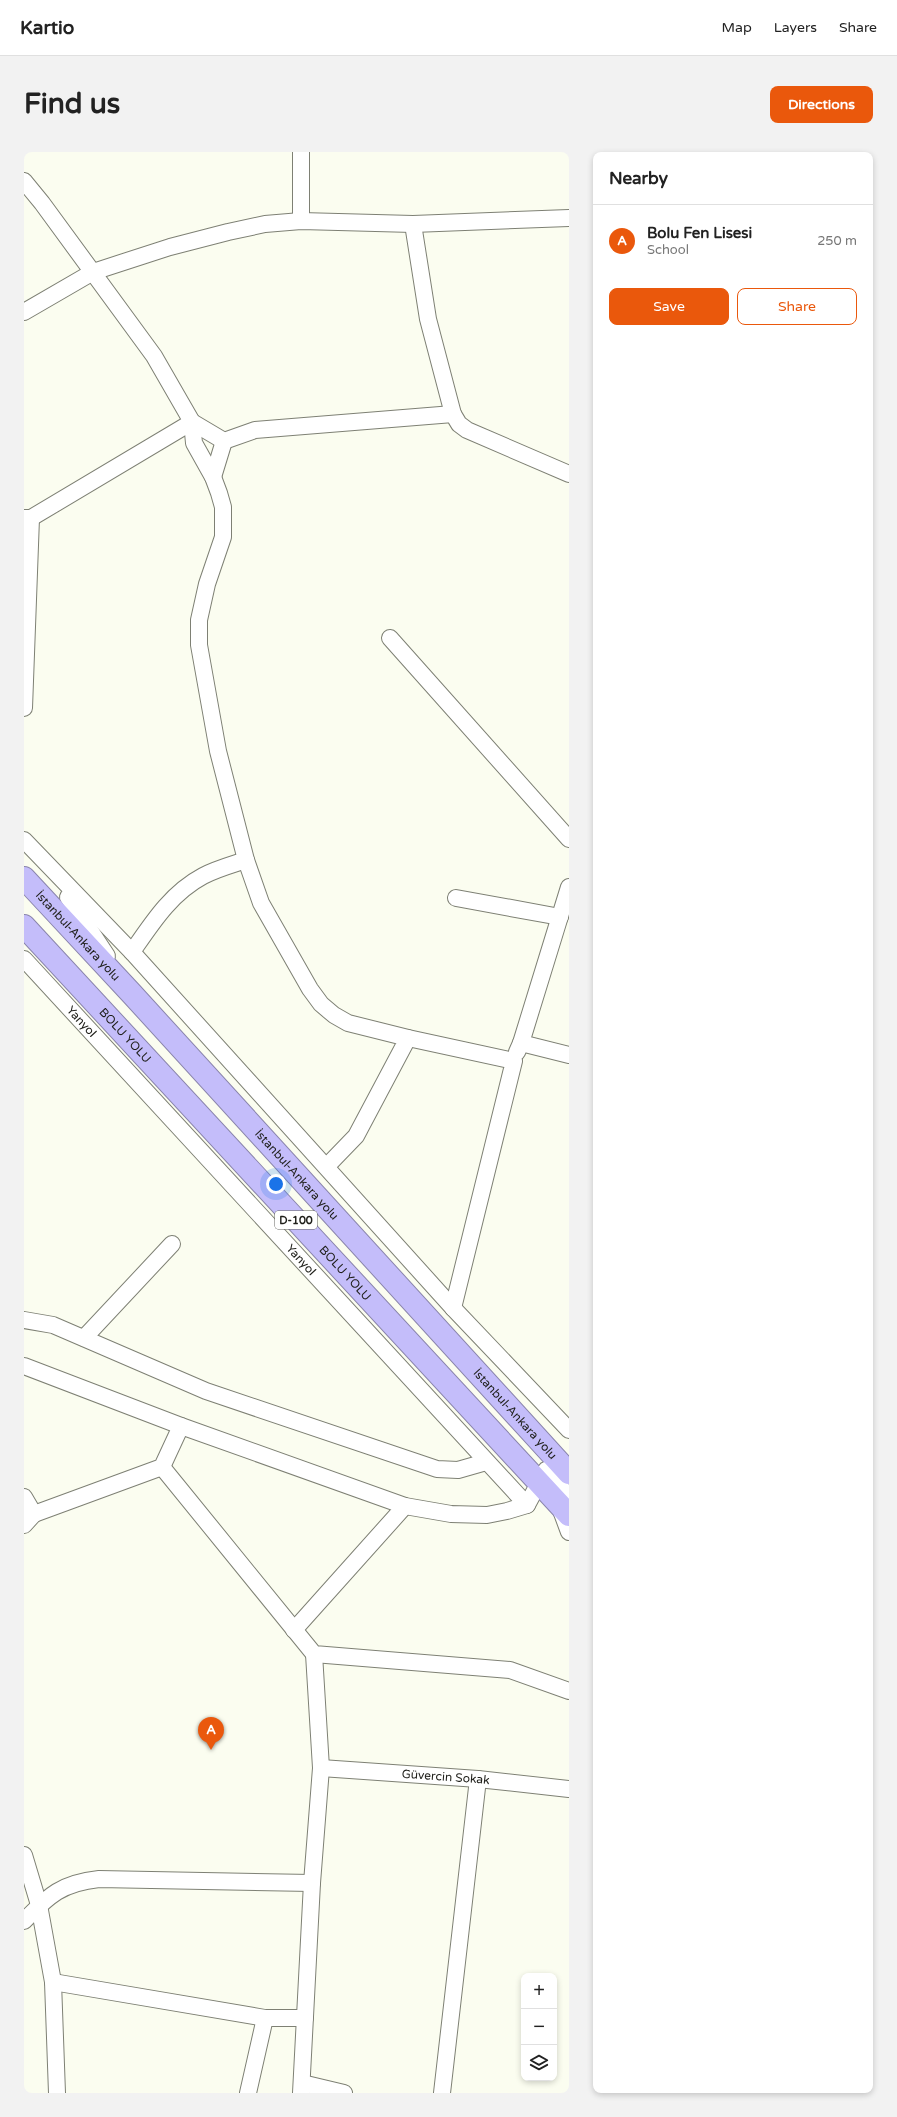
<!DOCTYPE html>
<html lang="en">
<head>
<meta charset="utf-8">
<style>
  body { margin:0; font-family:"Varela Round",sans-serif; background:#f2f2f2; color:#222 }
  .controls { position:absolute; right:12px; bottom:12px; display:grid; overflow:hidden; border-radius:8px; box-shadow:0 2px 6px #0003 }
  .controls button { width:36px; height:36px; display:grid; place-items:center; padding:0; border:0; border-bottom:1px solid #e0e0e0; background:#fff; color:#222; font:20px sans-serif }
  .you { position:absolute; left:252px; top:1032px; width:14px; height:14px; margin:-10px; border:3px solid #fff; border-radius:50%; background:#1a73e8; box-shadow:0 0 0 6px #1a73e833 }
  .badge { display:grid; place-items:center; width:26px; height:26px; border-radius:50%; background:#ea580c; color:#fff; font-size:13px; font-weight:700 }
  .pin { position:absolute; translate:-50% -33px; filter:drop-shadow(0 1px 2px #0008) }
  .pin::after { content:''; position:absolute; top:21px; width:14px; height:12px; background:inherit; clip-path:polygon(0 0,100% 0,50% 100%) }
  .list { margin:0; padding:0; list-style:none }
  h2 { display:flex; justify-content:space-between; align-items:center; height:52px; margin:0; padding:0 16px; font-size:17px }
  h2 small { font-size:13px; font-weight:400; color:#767676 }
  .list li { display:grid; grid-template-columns:26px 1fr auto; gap:12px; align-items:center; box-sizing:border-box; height:72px; padding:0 16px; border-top:1px solid #e0e0e0 }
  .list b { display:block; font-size:15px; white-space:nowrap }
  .list p { margin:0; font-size:13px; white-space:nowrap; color:#767676 }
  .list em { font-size:13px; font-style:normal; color:#767676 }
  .actions { display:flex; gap:8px; padding:12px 16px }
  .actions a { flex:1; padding:9px 0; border:1px solid #ea580c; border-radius:8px; text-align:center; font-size:14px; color:#ea580c }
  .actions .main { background:#ea580c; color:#fff }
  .icon { flex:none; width:22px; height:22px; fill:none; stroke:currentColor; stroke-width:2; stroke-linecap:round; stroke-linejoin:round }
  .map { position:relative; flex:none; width:545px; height:1941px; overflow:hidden; border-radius:8px }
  header { display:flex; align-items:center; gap:24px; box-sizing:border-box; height:56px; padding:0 20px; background:#fff; border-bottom:1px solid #e0e0e0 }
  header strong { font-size:19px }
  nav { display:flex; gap:22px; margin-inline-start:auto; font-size:14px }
  .intro { display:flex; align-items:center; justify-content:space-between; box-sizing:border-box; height:96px; padding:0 24px }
  h1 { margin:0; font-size:28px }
  .button { padding:10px 18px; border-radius:8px; background:#ea580c; color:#fff; font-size:14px; font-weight:700 }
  main { display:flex; gap:24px; padding:0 24px }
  aside { flex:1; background:#fff; border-radius:8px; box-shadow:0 2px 6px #0003 }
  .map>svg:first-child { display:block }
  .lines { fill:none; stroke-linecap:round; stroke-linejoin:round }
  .street-casing { stroke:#7e8074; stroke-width:18 }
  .highway-casing { stroke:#8a85ab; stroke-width:24 }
  .street { stroke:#fff; stroke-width:16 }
  .highway { stroke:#c4bdfa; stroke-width:22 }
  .labels { text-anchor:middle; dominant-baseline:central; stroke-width:4; stroke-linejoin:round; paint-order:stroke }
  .shield { fill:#fff; stroke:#62625e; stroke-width:1 }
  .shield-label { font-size:11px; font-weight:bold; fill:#1e1e19 }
  .street-label { font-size:12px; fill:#1e1e19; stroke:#fff }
</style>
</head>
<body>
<header>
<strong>Kartio</strong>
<nav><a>Map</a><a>Layers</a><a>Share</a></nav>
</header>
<div class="intro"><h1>Find us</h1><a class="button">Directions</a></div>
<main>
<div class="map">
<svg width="545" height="1941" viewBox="0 0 545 1941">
  <rect width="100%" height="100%" fill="#fbfdf0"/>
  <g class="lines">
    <defs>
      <g id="street">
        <path d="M0 29 18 51 130 204 168 270 170 291 189 325 195 341 199 355V385L183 432 175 468V493L194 599 222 708 237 751 286 837 297 852 310 863 324 871 384 886 332 984 303 1014"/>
        <path d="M277 69V0"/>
        <path d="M389 72 404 167 429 262"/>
        <path d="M0 160 69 120 146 95 204 80 241 72 277 69 389 72 545 66"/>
        <path d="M189 325 200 289"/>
        <path d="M0 366H7L0 556"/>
        <path d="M7 366 168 270 200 289 231 278 429 262 435 272 443 278 545 322"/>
        <path d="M366 486 545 687"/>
        <path d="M0 688 108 800 429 1156 545 1278"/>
        <path d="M44 745 83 804"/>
        <path d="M432 746 536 765"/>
        <path d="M108 800C128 771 147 741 179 724 192 717 207 713 222 708"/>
        <path id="s1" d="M0 807 503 1353 522 1318 545 1345"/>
        <path d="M384 886 490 909 429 1156"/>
        <path d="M497 891 545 735"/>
        <path d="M493 900 497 891 545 903"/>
        <path d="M0 1168 29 1173 182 1239 413 1317 434 1318 462 1310"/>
        <path d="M60 1186 148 1092"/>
        <path d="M0 1214 157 1274 381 1354 427 1362 463 1363 483 1359 503 1353"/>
        <path d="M138 1315 290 1502 486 1518 545 1539"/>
        <path d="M0 1345 10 1362 0 1373"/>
        <path d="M535 1353 545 1380"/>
        <path d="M10 1362 138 1315 157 1274"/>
        <path d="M270 1478 381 1354"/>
        <path id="s2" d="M297 1616 454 1627 545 1637"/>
        <path d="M0 1703 15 1753 29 1830 33 1941"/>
        <path d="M0 1769C25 1743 38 1731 75 1727L288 1731"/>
        <path d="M29 1830 241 1866H281"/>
        <path d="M278 1931 320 1941"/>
        <path d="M224 1941 241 1866"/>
        <path d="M277 1941 288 1731 297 1616 290 1502"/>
        <path d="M418 1941 454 1627"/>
      </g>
      <g id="highway">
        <path id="s3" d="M0 726 108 842 545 1321"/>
        <path id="s4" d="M0 774 545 1363"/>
      </g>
    </defs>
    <use href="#street" class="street-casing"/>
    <use href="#highway" class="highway-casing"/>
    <use href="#street" class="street"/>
    <use href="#highway" class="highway"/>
  </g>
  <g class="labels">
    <rect class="shield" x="251" y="1059" width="42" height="18" rx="3"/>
    <g class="shield-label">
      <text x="272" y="1068">D-100</text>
    </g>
    <g class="street-label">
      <text stroke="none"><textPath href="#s3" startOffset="79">İstanbul-Ankara yolu</textPath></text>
      <text stroke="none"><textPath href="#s1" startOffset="85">Yanyol</textPath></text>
      <text stroke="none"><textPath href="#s4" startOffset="149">BOLU YOLU</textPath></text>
      <text stroke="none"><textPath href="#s3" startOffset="403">İstanbul-Ankara yolu</textPath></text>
      <text stroke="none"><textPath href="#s1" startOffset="409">Yanyol</textPath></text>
      <text stroke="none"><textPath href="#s4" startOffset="473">BOLU YOLU</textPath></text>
      <text stroke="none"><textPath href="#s3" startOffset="727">İstanbul-Ankara yolu</textPath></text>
      <text stroke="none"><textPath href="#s2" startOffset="125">Güvercin Sokak</textPath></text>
    </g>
  </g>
</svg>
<div class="controls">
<button>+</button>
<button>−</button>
<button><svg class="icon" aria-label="layers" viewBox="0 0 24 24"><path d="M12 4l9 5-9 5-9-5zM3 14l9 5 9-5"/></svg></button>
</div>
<div class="you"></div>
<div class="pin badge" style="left:187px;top:1598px">A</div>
</div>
<aside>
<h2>Nearby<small></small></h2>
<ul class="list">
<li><span class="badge">A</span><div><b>Bolu Fen Lisesi</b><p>School</p></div><em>250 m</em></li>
</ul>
<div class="actions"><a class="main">Save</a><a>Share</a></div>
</aside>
</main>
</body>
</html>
